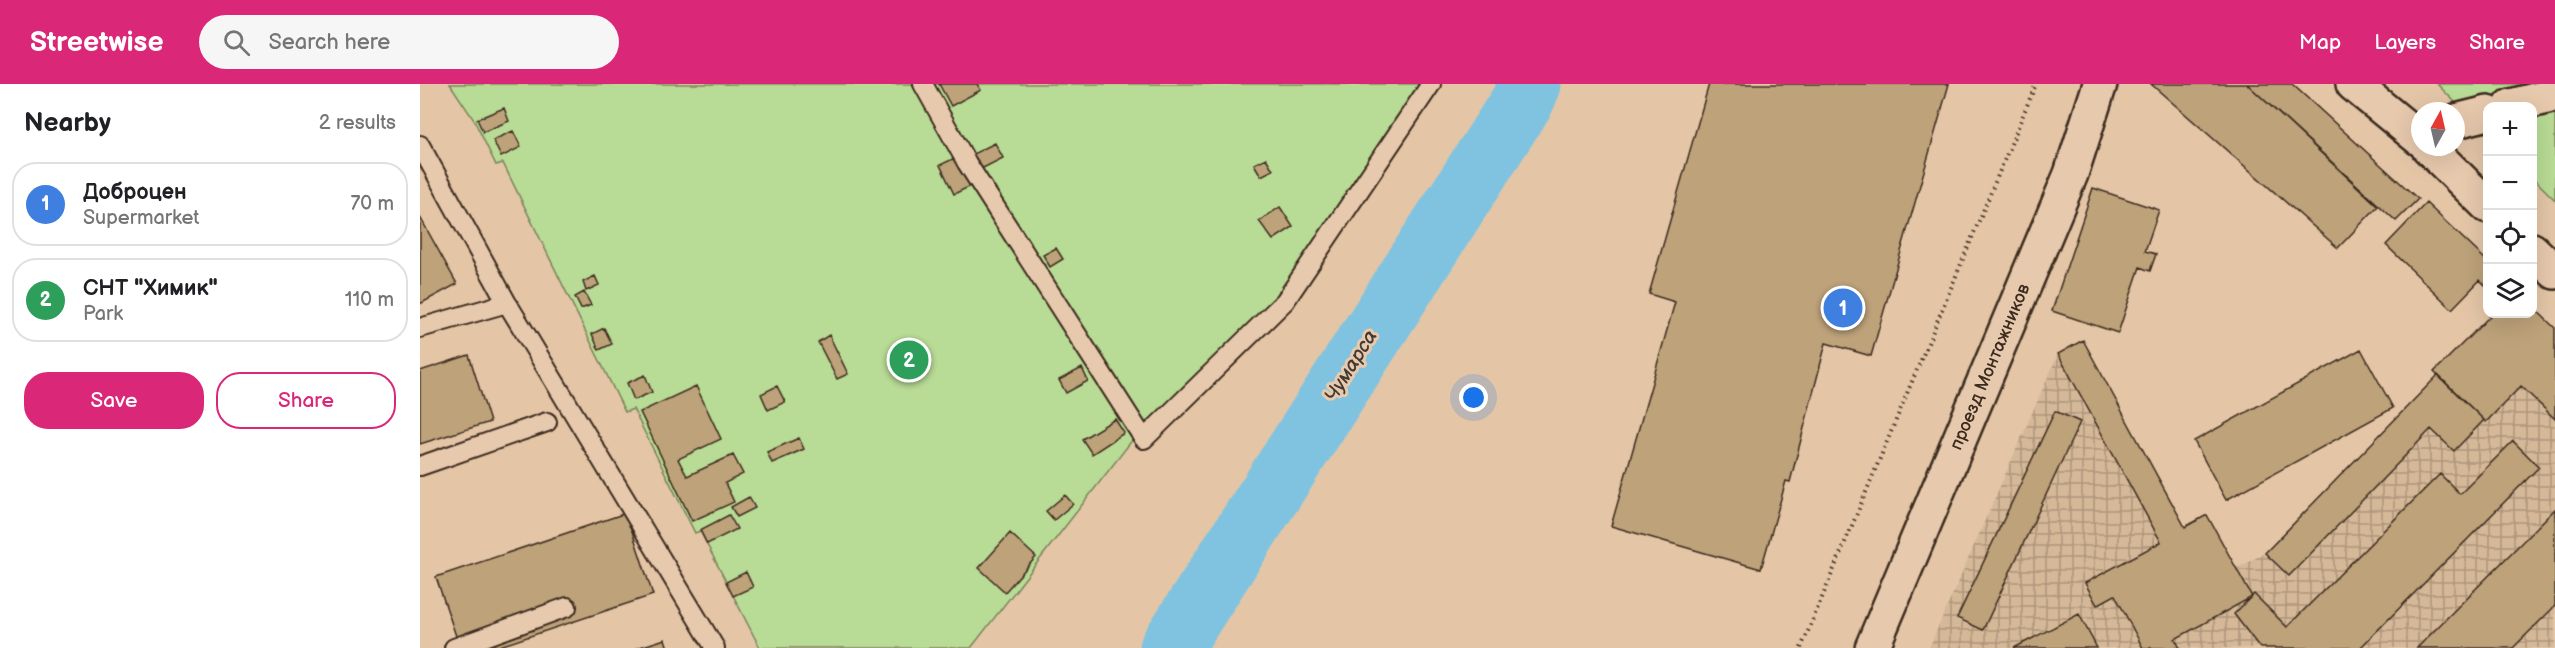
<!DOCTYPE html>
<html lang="en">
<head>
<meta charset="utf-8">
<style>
  body { margin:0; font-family:"Balsamiq Sans",sans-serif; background:#f6f6f6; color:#202124 }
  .controls { position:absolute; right:18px; top:18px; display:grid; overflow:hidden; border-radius:12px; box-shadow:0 6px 24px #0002 }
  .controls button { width:54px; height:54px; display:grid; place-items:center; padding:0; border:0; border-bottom:2px solid #e0e0e0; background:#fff; color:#202124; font:30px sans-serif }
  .compass { position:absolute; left:1991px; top:18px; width:54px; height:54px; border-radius:50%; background:#fff; box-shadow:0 6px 24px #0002; rotate:8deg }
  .you { position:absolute; left:1054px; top:314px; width:21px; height:21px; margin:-15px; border:4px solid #fff; border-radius:50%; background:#1a73e8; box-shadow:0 0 0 9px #1a73e833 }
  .badge { display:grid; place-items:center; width:39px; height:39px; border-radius:50%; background:#db2777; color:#fff; font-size:20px; font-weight:700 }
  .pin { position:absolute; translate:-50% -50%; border:3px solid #fff; box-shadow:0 2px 6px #0006 }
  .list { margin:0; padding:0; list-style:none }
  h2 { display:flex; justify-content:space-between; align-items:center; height:78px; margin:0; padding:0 24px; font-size:26px }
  h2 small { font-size:20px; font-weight:400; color:#757577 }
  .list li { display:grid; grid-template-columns:39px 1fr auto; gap:18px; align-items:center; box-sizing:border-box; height:84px; margin:0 12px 12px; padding:0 12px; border:2px solid #e0e0e0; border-radius:24px }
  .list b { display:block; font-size:22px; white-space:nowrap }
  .list p { margin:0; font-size:20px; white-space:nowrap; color:#757577 }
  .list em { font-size:20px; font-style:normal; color:#757577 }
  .actions { display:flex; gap:12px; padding:18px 24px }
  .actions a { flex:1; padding:14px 0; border:2px solid #db2777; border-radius:24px; text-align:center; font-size:21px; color:#db2777 }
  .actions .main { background:#db2777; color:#fff }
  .icon { flex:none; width:33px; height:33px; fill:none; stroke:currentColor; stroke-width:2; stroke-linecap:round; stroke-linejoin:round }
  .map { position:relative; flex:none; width:2135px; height:564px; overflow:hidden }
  header { display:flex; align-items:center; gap:36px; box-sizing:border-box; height:84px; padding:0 30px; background:#db2777; color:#fff }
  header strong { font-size:28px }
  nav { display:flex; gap:33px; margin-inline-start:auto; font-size:21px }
  .search { width:420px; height:54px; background:#f6f6f6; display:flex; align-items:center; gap:15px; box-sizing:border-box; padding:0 21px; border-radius:33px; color:#757577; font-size:22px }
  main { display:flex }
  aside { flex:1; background:#fff }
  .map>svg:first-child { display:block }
  .industrial { fill:url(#industrial-grid) }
  .garden { fill:#b8db95; stroke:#7a825a; stroke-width:1.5 }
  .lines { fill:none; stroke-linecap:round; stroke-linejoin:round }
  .river { stroke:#7fc3e0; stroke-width:63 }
  .building { fill:#bda27a; stroke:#3b2a1e; stroke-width:1.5 }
  .lane-casing { stroke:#3b2a1e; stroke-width:22 }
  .street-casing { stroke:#3b2a1e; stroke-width:38 }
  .secondary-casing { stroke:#3b2a1e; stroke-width:38 }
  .path { stroke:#3b2a1e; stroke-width:4; stroke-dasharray:1.5 4.5; stroke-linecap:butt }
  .lane { stroke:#e7c9ad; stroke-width:18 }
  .street { stroke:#e7c9ad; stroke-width:33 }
  .secondary { stroke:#e7c9ad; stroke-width:33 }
  .labels { text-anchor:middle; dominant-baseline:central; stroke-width:6; stroke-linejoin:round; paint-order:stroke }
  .street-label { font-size:18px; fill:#3b2a1e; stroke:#e7c9ad }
  .water-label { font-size:20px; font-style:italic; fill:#423931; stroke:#e7c9ad }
</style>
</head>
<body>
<header>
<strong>Streetwise</strong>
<div class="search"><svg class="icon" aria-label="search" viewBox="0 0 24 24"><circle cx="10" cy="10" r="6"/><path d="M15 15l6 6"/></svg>Search here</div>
<nav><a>Map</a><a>Layers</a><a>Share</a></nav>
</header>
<main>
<aside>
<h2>Nearby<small>2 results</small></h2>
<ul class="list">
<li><span class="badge" style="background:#3f7fe0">1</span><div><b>Доброцен</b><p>Supermarket</p></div><em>70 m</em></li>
<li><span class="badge" style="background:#2e9e5b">2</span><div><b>СНТ &quot;Химик&quot;</b><p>Park</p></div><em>110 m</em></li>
</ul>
<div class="actions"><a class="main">Save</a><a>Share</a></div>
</aside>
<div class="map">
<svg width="2135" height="564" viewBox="0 0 2135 564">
  <defs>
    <pattern id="industrial-grid" width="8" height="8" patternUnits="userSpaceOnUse" patternTransform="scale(1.5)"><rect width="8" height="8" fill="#d5b898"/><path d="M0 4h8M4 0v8" fill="none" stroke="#ae967b"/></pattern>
  </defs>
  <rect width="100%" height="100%" fill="#e4c6a7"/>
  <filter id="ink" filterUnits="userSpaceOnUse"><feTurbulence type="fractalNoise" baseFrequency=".0167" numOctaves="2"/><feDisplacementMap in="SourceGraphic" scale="12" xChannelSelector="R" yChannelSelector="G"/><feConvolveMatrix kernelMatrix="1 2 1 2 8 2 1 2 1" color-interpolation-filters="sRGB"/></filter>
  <g filter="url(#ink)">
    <path class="industrial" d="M1663 256 1765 443 1787 431 1817 484 1845 469 2018 291 2066 338 2101 302 2135 335V564H1509L1638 270Z"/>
    <path class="garden" d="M30 0H1003L847 227 747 328 727 337 551 564H340L280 447 275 449 213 325 205 328 83 79 76 81 54 36Z
      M2017 0H2135V116L2113 94 2112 22H2068L2067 50Z"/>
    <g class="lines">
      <path class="river" d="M751 564 1103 16 1110 0"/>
    </g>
    <path class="building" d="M519 0H557L561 6 531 22Z
      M1289 0H1529L1451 272 1406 259 1370 398 1366 397 1341 485 1191 442 1255 218 1229 210Z
      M1731 0H1827L1958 122 1918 164Z
      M1827 0H1872L1998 115 1976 137Z
      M84 24 89 37 63 48 57 35Z
      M93 47 101 63 81 73 73 56Z
      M575 59 583 74 561 85 553 70Z
      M537 73 551 102 534 110 520 81Z
      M846 74 853 86 841 92 834 80Z
      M1673 104 1739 126 1725 167 1736 170 1730 187 1720 183 1698 249 1632 227Z
      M2006 119 2068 178V204L2060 196 2032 225 1966 161Z
      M860 123 873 143 853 156 839 137Z
      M0 133 37 200 0 220Z
      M636 164 643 175 630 183 623 171Z
      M175 192 179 201 166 207 163 198Z
      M164 208 171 221 161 225 155 213Z
      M2112 222 2135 244V335L2101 302 2066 338 2014 288 2072 230H2112Z
      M184 244 192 260 179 266 172 250Z
      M409 251 428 290 417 295 398 258Z
      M1663 256 1765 443 1787 431 1832 513 1755 555 1760 564H1723L1695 511 1677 521 1665 499 1741 458 1638 270Z
      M1941 265 1973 324 1806 416 1774 357Z
      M49 271 70 338 0 360V287Z
      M662 284 668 297 646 309 639 296Z
      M225 291 232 308 214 316 207 299Z
      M2018 291 2064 336 2034 367 2011 345 1869 492 1845 469Z
      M276 302 301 355 258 375 267 392 313 371 323 390 305 399 314 418 272 437 220 328Z
      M357 302 365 318 348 326 341 310Z
      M1635 327 1660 338 1563 546 1537 534Z
      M695 335 704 349 672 370 662 355Z
      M379 354 384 365 352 379 347 368Z
      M2093 357 2119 383 1940 564H1840L1814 530 1834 510 1867 543 2020 390 2040 410Z
      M645 411 653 420 634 436 626 427Z
      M329 413 335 424 317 433 311 423Z
      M2135 425V522L2093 564H1997Z
      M206 429 233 511 74 564H40L16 493Z
      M309 431 317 445 287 460 280 446Z
      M590 449 616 473 585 508 559 484Z
      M326 488 333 503 313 512 306 498Z
      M1659 530 1677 564H1594Z
      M245 555 248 564H217Z"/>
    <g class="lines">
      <defs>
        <path id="lane" d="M503 0 547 79 724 355 865 217 1011 0
          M0 61 87 219 0 244
          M87 219 295 564
          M0 382 127 338
          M34 564 147 523"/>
        <path id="street" d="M1933 0 2000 55
          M2091 22 2135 11
          M2036 37 2068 29
          M2008 63 2068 122
          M2112 166 2135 188"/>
        <path id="secondary" d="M1452 564 1651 90 1680 0"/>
      </defs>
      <use href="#lane" class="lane-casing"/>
      <use href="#street" class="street-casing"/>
      <use href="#secondary" class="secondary-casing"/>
      <path class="path" d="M1381 564 1616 0"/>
      <use href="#lane" class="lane"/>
      <use href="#street" class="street"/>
      <use href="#secondary" class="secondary"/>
    </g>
  </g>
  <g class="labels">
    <g class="street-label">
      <text transform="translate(1570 283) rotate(-67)">проезд Монтажников</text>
    </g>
    <g class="water-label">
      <text transform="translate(931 282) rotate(-58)">Чумарса</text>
    </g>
  </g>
</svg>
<div class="controls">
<button>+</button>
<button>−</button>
<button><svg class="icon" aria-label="locate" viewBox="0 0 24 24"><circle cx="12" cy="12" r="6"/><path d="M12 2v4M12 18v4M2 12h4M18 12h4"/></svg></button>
<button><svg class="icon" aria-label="layers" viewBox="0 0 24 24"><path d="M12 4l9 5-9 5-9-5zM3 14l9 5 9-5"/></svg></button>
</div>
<svg class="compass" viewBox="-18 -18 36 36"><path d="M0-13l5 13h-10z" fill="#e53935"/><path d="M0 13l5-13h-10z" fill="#757577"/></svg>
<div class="you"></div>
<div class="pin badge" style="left:1423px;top:224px;background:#3f7fe0">1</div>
<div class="pin badge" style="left:489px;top:276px;background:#2e9e5b">2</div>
</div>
</main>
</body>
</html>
